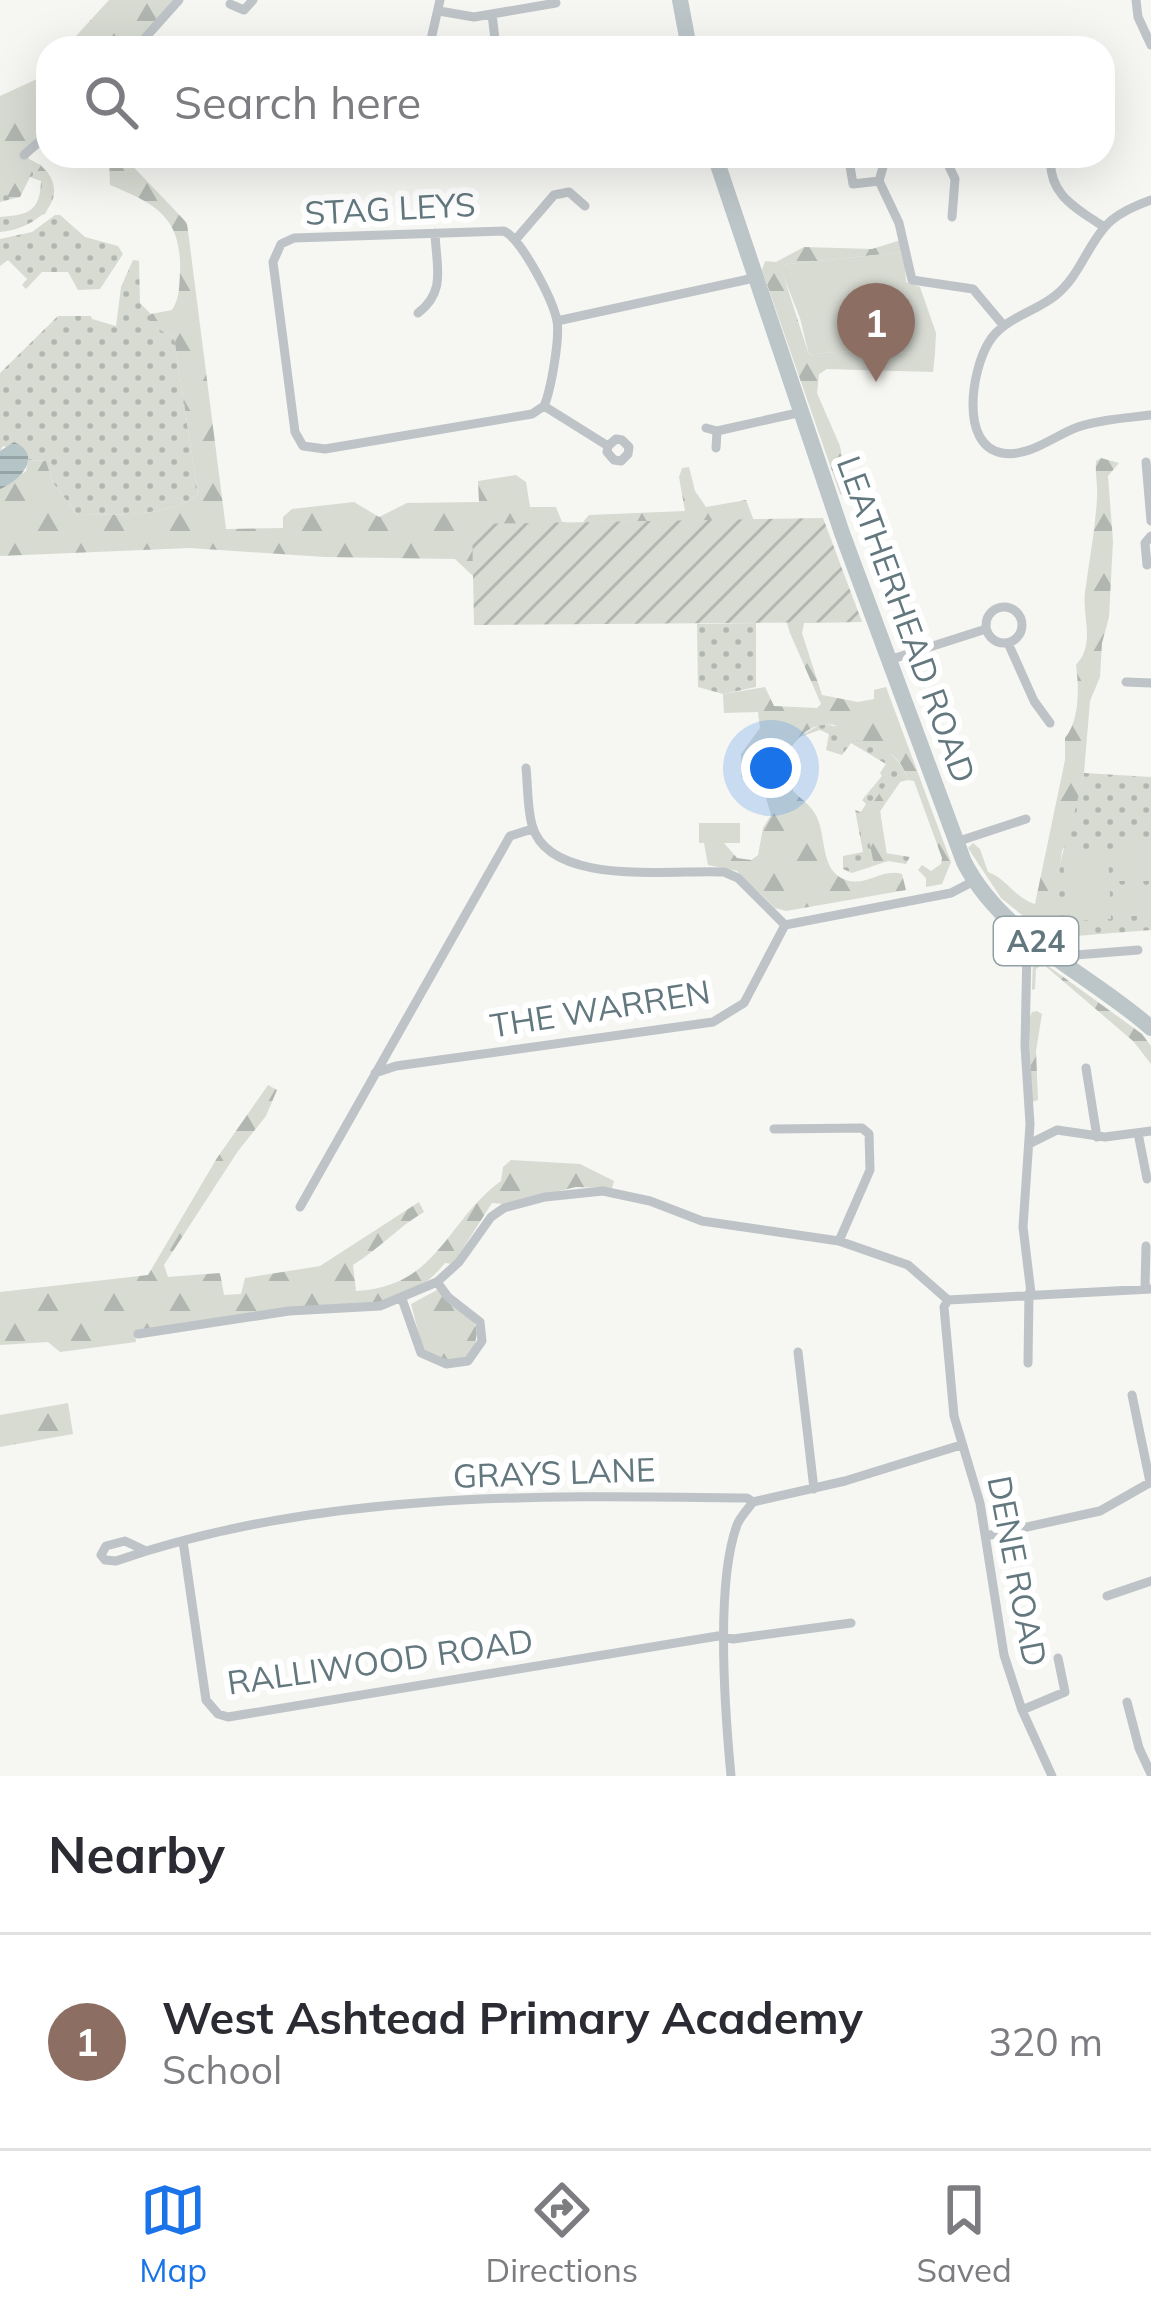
<!DOCTYPE html>
<html lang="en">
<head>
<meta charset="utf-8">
<style>
  body { margin:0; font-family:Mulish,sans-serif; background:#f2f2f3; color:#2b2b33 }
  .you { position:absolute; left:771px; top:768px; width:42px; height:42px; margin:-30px; border:9px solid #fff; border-radius:50%; background:#1a73e8; box-shadow:0 0 0 18px #1a73e833 }
  .badge { display:grid; place-items:center; width:78px; height:78px; border-radius:50%; background:#1a73e8; color:#fff; font-size:39px; font-weight:700 }
  .pin { position:absolute; translate:-50% -99px; filter:drop-shadow(0 3px 6px #0008) }
  .pin::after { content:''; position:absolute; top:63px; width:42px; height:36px; background:inherit; clip-path:polygon(0 0,100% 0,50% 100%) }
  .list { margin:0; padding:0; list-style:none }
  h2 { display:flex; justify-content:space-between; align-items:center; height:156px; margin:0; padding:0 48px; font-size:51px }
  h2 small { font-size:39px; font-weight:400; color:#7c7c81 }
  .list li { display:grid; grid-template-columns:78px 1fr auto; gap:36px; align-items:center; box-sizing:border-box; height:216px; padding:0 48px; border-top:3px solid #e1e1e2 }
  .list b { display:block; font-size:45px; white-space:nowrap }
  .list p { margin:0; font-size:39px; white-space:nowrap; color:#7c7c81 }
  .list em { font-size:39px; font-style:normal; color:#7c7c81 }
  .icon { flex:none; width:66px; height:66px; fill:none; stroke:currentColor; stroke-width:2; stroke-linecap:round; stroke-linejoin:round }
  .map { position:relative; flex:none; width:1151px; height:1776px; overflow:hidden }
  .search { position:absolute; background:#fff; box-shadow:0 12px 48px #0002; left:36px; right:36px; top:36px; height:132px; display:flex; align-items:center; gap:30px; box-sizing:border-box; padding:0 42px; border-radius:36px; color:#7c7c81; font-size:45px }
  .sheet { height:372px; background:#fff }
  nav { display:flex; justify-content:space-around; align-items:center; box-sizing:border-box; height:168px; border-top:3px solid #e1e1e2; background:#fff; font-size:33px; color:#7c7c81 }
  nav a { display:grid; justify-items:center; gap:6px }
  nav .on { color:#1a73e8 }
  .map>svg:first-child { display:block }
  .grass { fill:url(#grass-dots) }
  .forest { fill:url(#forest-firs) }
  .garden { fill:url(#garden-furrows) }
  .pitch { fill:#d7dbd2 }
  .water { fill:url(#water-rules) }
  .lines { fill:none; stroke-linecap:round; stroke-linejoin:round }
  .street { stroke:#bdc3c6; stroke-width:9 }
  .highway { stroke:#bcc5c8; stroke-width:16 }
  .labels { text-anchor:middle; dominant-baseline:central; stroke-width:12; stroke-linejoin:round; paint-order:stroke }
  .shield { fill:#fff; stroke:#91a0a5; stroke-width:3 }
  .shield-label { font-size:30px; font-weight:bold; fill:#62777e }
  .street-label { font-size:33px; fill:#62777e; stroke:#fff }
</style>
</head>
<body>
<div class="map">
<svg width="1151" height="1776" viewBox="0 0 1151 1776">
  <defs>
    <pattern id="grass-dots" width="8" height="8" patternUnits="userSpaceOnUse" patternTransform="scale(3)"><rect width="8" height="8" fill="#d7dbd2"/><path d="M2 2h.1M6 6h.1" fill="none" stroke="#b2b6b0" stroke-width="1.8" stroke-linecap="round"/></pattern>
    <pattern id="forest-firs" width="22" height="20" patternUnits="userSpaceOnUse" patternTransform="scale(3)"><rect width="22" height="20" fill="#d7dbd2"/><path d="M5 1l3.5 6h-7zM16 11l3.5 6h-7z" fill="#b2b6b0"/></pattern>
    <pattern id="garden-furrows" width="10" height="10" patternUnits="userSpaceOnUse" patternTransform="scale(3)"><rect width="10" height="10" fill="#d7dbd2"/><path d="M-1 1l2-2M0 10L10 0M9 11l2-2" fill="none" stroke="#b2b6b0"/></pattern>
    <pattern id="water-rules" width="6" height="5" patternUnits="userSpaceOnUse" patternTransform="scale(3)"><rect width="6" height="5" fill="#b5c4c6"/><path d="M0 2.5h6" fill="none" stroke="#97a4a6"/></pattern>
  </defs>
  <rect width="100%" height="100%" fill="#f6f6f3"/>
  <path class="grass" d="M40 164C76 197 36 229 0 232V217C29 215 40 211 41 181L30 177 20 197 0 202V183Z
    M55 215H60L85 237 118 246 123 254 100 289 78 290 68 272H42L26 289 22 285 27 279 8 260 0 266V239L32 232Z
    M133 260 139 261 140 303 151 314V325L174 337 198 495C165 518 116 514 78 515L53 483 46 461 28 460 27 454 3 446 0 451V373L58 316H91L92 319 116 326 121 287Z
    M756 623V687L723 694 698 687 697 624Z
    M821 724C854 727 898 747 908 780L900 782 880 811 885 853 910 857 906 864 888 861 852 873 843 869V856L863 852 855 810 861 812 866 804 862 800 882 776 880 773 886 764 851 743 842 755 826 750 829 734 820 730 797 738Z
    M1084 773 1151 777V930L1063 937C1060 932 1055 927 1053 921 1048 896 1077 803 1084 773Z"/>
  <path class="forest" d="M109 0H177L133 48H65Z
    M48 69V130L26 149 29 159C55 171 58 190 45 214L16 224 41 207 42 176 32 171 20 197H7L11 189 8 186 0 191V96L37 79Z
    M109 156H123L187 223 226 529 283 528V517L292 509 354 502 379 517 407 503 479 502 478 481 516 475 526 482 530 507H556L562 522H567L473 576 455 559 325 557 190 548 0 556V489L26 471 28 460 46 461 53 483 78 515C116 514 165 518 198 495L174 337 150 325 151 314 172 310C180 297 179 287 180 273 182 217 156 204 110 185Z
    M901 240 904 252 780 265 809 355C849 348 894 354 935 353L933 372 827 369 819 374 817 393 840 446 849 496 845 497 840 494 762 270 765 261 776 262 804 247 872 249Z
    M1101 458 1119 463 1108 476 1113 541 1109 617 1102 643 1100 677 1090 701 1084 773 1068 840 1062 851 1053 919 1063 937H1070V954L1001 898 968 848 973 843 980 849 988 872C1007 879 1015 898 1035 904L1065 760V738C1080 720 1079 687 1076 665 1096 643 1082 618 1085 592 1089 562 1095 531 1097 499 1098 487 1095 474 1096 461Z
    M689 467 695 491 706 507 746 500 754 521 583 522 589 515 685 511 679 477 682 468Z
    M790 614 862 622 804 623 802 633 822 695 858 702 874 699V690L886 687 951 862 942 884 926 887V878L918 870 922 865 931 871 941 864 942 858 914 781 908 780C898 747 872 744 842 737L835 725C809 722 798 737 785 757L796 766 793 791C799 797 809 804 814 812 828 832 818 871 846 880 866 887 882 868 902 874L906 890 786 911 775 908 737 871 708 865 704 843H724L737 858 751 860 758 855 763 828 771 815 760 778 741 777V754L760 728 758 712 724 713 723 694 765 687 774 706 817 708 821 704 790 633 787 623Z
    M890 779 900 782 880 811 888 861 877 864 873 860 864 815Z
    M1033 955 1142 1034 1151 1046V1064L1133 1041 1043 964 1036 969 1035 989 1032 990Z
    M1037 1011 1042 1014 1036 1051 1038 1100 1032 1102 1029 1019 1032 1012Z
    M268 1085 277 1090 266 1116 238 1151 164 1265 168 1277 220 1273 224 1295 241 1294 245 1278 320 1266 419 1202 424 1212C398 1227 379 1249 353 1265L356 1291C438 1287 446 1221 501 1181L503 1167 511 1160 580 1164 614 1181 612 1188 576 1187 504 1204 492 1203 453 1264 445 1263C423 1290 404 1296 369 1305L135 1332 136 1342 60 1352 48 1342 0 1345V1292L148 1275 217 1158Z
    M437 1290C464 1317 490 1315 469 1358L449 1363 423 1350 411 1304Z
    M68 1403 73 1434 0 1447V1415Z"/>
  <path class="garden" d="M823 518 862 622 474 625 472 524Z"/>
  <path class="pitch" d="M904 252 906 282 920 287 936 333 935 353C894 354 849 348 809 355L800 318 779 265Z
    M699 823H740V843H699Z
    M1151 842V873L1131 875H1151V881H1115L1113 844Z
    M1108 849 1111 919 1066 921 1063 852Z
    M1151 885V915L1116 917 1115 886Z"/>
  <path class="water" d="M14 442C44 455 20 481 0 489V451Z"/>
  <g class="lines">
    <path class="street" d="M1136 0 1138 17 1151 45
      M230 4 244 10 253 0
      M439 11 474 17 556 3
      M492 14 496 48
      M551 42 552 48
      M136 48 179 0
      M429 48 440 0
      M24 155 48 134
      M132 156 145 163 196 156
      M918 156 885 160 879 181 899 223 912 280 973 289 1004 326
      M944 156 955 179 952 217
      M1051 156C1047 194 1076 208 1104 227
      M849 160 853 184 879 181
      M1151 200C1135 206 1115 214 1104 228 1086 249 1079 276 1056 295 1036 312 1003 318 989 342 972 369 959 445 1002 453 1029 458 1055 435 1078 427 1102 419 1127 418 1151 415
      M504 231C522 240 553 300 557 321 560 338 551 390 544 406L532 414 325 449 303 446 295 432 273 262 281 244 294 238Z
      M517 238 554 195 569 192 585 206
      M418 313C447 291 436 266 435 233
      M557 321 754 278
      M544 406 608 446 607 452 614 460 621 461 628 454 629 447 622 440 616 439 608 446
      M706 428 717 431 716 448
      M717 431 802 412
      M1146 462 1151 521
      M1147 565 1145 543 1151 536
      M986 625a18 18 0 1 1 36 0a18 18 0 1 1-36 0Z
      M1008 643 1034 701 1050 723
      M889 660 986 629
      M1126 682 1151 683
      M526 768C528 786 527 807 532 825 549 888 674 869 724 872L738 878 785 925
      M956 842 1026 819
      M1065 962 1076 955 1138 950
      M1086 1068 1097 1137
      M375 1073 396 1066 713 1022 744 1003 785 925 951 893 974 881
      M774 1129 862 1128 869 1134 870 1170 839 1241
      M1138 1133 1147 1179
      M1029 1144 1057 1130 1105 1137 1151 1131
      M300 1207 510 836 532 829
      M1145 1288 1146 1246
      M1031 1293 1023 1227 1030 1124 1025 1046 1027 948 1031 938
      M402 1299 421 1353 446 1364 468 1361 482 1341 480 1322 448 1297 437 1282
      M948 1300 944 1307 954 1416 980 1503 1004 1655 1022 1710 1052 1776
      M948 1300 1151 1289
      M138 1334 289 1311 380 1306 437 1282 459 1262 491 1217 504 1208 545 1197 603 1191 650 1201 702 1221 839 1241 908 1265 948 1300
      M798 1352 814 1489
      M1028 1363 1029 1293
      M1132 1395 1150 1482
      M986 1536 1100 1511 1151 1482
      M183 1541 206 1700 218 1714 228 1717 718 1636 733 1639 851 1623
      M144 1550 125 1541 106 1546 101 1555 105 1560 116 1561C317 1491 536 1495 747 1498L753 1502 845 1481 961 1445
      M1107 1596 1151 1581
      M1127 1702 1139 1748 1151 1774
      M1022 1710 1065 1692 1058 1658
      M731 1776C725 1712 715 1585 737 1525 740 1517 748 1509 753 1502"/>
    <path class="highway" d="M680 0 689 48
      M715 156 842 533 964 862C1003 938 1089 973 1151 1028"/>
  </g>
  <g class="labels">
    <rect class="shield" x="994" y="917" width="84" height="48" rx="9"/>
    <g class="shield-label">
      <text x="1036" y="941">A24</text>
    </g>
    <g class="street-label">
      <text transform="translate(390 208) rotate(-3)">STAG LEYS</text>
      <text transform="translate(907 619) rotate(70)">LEATHERHEAD ROAD</text>
      <text transform="translate(600 1008) rotate(-9)">THE WARREN</text>
      <text transform="translate(554 1472) rotate(-2)">GRAYS LANE</text>
      <text transform="translate(1018 1571) rotate(79)">DENE ROAD</text>
      <text transform="translate(380 1661) rotate(-8)">RALLIWOOD ROAD</text>
    </g>
  </g>
</svg>
<div class="you"></div>
<div class="pin badge" style="left:876px;top:382px;background:#8d6e63">1</div>
<div class="search"><svg class="icon" aria-label="search" viewBox="0 0 24 24"><circle cx="10" cy="10" r="6"/><path d="M15 15l6 6"/></svg>Search here</div>
</div>
<section class="sheet">
<h2>Nearby<small></small></h2>
<ul class="list">
<li><span class="badge" style="background:#8d6e63">1</span><div><b>West Ashtead Primary Academy</b><p>School</p></div><em>320 m</em></li>
</ul>
</section>
<nav>
<a class="on"><svg class="icon" aria-label="map" viewBox="0 0 24 24"><path d="M3 6l6-2 6 2 6-2v14l-6 2-6-2-6 2zM9 4v14M15 6v14"/></svg>Map</a>
<a><svg class="icon" aria-label="directions" viewBox="0 0 24 24"><path d="M12 3l9 9-9 9-9-9zM9 14v-3h6M13 9l2 2-2 2"/></svg>Directions</a>
<a><svg class="icon" aria-label="saved" viewBox="0 0 24 24"><path d="M7 4h10v16l-5-4-5 4z"/></svg>Saved</a>
</nav>
</body>
</html>
